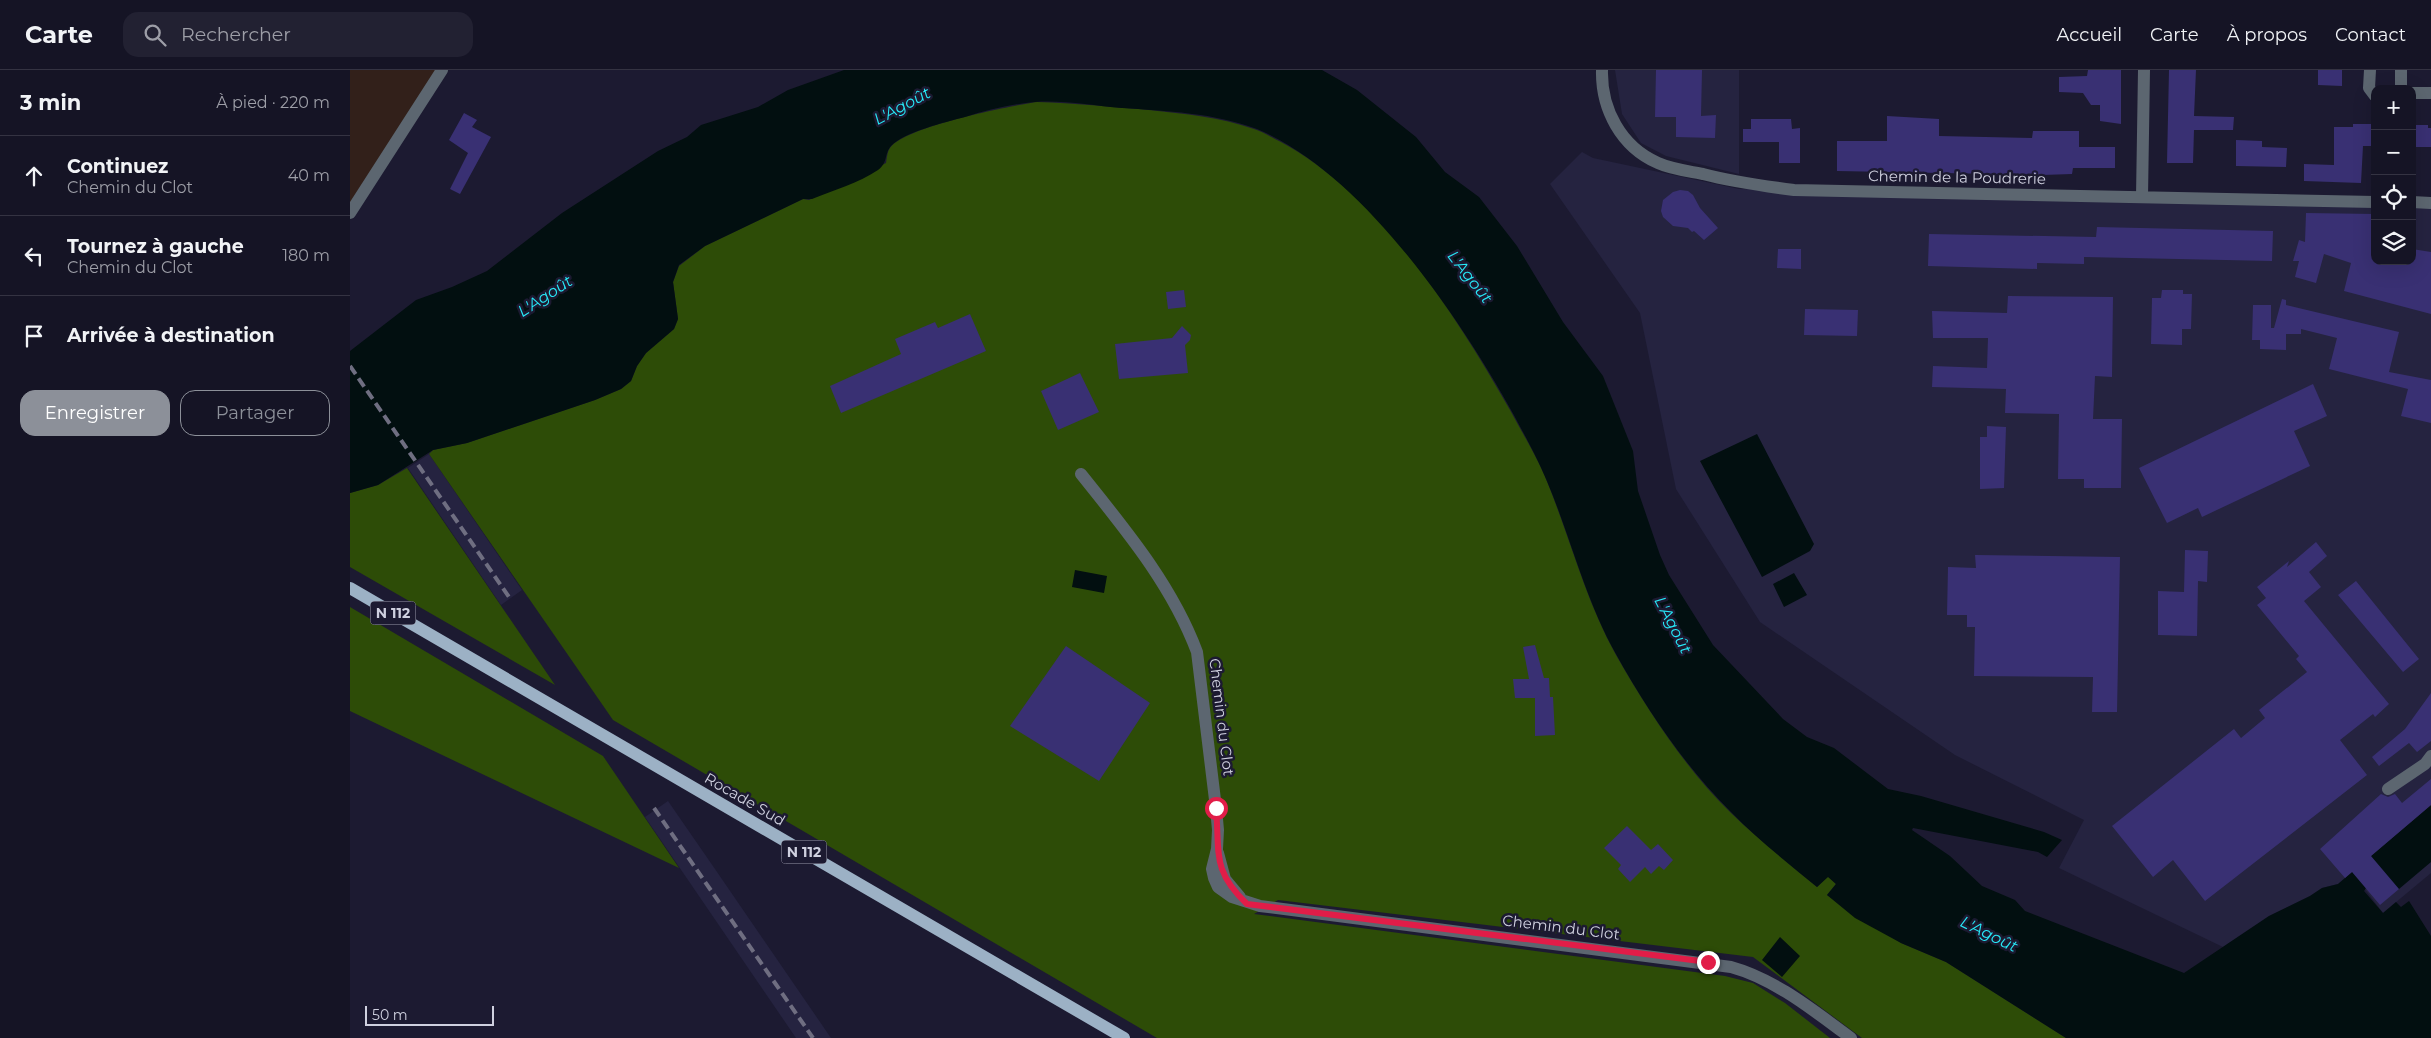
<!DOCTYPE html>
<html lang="fr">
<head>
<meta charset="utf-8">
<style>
  body { margin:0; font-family:Montserrat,sans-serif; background:#222132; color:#f1f3f6 }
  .controls { position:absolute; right:15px; top:15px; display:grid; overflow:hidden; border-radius:10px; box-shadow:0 5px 20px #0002 }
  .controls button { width:45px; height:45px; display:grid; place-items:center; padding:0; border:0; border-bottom:1px solid #343342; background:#151425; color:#f1f3f6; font:25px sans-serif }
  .scale { position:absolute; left:15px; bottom:12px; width:129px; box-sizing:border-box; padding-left:5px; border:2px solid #cfd0df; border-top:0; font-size:14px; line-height:18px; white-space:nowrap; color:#cfd0df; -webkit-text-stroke:4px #1c1a31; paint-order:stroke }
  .stop { position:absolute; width:15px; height:15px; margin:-11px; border:4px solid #e11d48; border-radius:50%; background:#fff }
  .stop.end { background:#e11d48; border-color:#fff; box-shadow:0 1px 5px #0008 }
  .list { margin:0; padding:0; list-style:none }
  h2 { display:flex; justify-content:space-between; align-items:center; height:65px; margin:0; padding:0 20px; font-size:21px }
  h2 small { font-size:16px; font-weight:400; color:#9d9ea7 }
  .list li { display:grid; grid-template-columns:32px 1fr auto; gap:15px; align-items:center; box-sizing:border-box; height:80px; padding:0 20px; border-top:1px solid #343342 }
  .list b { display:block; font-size:19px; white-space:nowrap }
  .list p { margin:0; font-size:16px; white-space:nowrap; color:#9d9ea7 }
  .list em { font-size:16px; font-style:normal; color:#9d9ea7 }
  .actions { display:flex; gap:10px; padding:15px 20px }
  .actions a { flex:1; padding:11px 0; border:1px solid #8c9099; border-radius:15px; text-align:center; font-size:18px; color:#8c9099 }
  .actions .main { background:#8c9099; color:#fff }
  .icon { flex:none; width:28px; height:28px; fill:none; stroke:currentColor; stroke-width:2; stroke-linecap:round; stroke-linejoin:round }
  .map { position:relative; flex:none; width:2081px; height:968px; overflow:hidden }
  header { display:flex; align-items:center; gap:30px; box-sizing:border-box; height:70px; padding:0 25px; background:#151425; border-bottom:1px solid #343342 }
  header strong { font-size:24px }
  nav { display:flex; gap:28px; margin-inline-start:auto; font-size:18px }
  .search { width:350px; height:45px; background:#222132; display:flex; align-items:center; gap:12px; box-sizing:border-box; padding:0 18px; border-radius:15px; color:#9d9ea7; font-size:19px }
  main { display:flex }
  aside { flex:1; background:#151425 }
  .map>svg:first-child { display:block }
  .commercial { fill:#32201a }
  .built { fill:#252340 }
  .green { fill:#2d4c07 }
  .water { fill:#020f10 }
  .building { fill:#393073 }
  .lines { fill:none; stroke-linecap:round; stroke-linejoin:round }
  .minor { stroke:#5c6670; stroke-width:12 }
  .major { stroke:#9cb1c5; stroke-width:12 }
  .rail { stroke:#6f6e81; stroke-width:4; stroke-dasharray:10 5; stroke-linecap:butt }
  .route { stroke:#e11d48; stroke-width:6 }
  .labels { text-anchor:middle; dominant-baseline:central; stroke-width:5; stroke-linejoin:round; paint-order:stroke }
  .shield { fill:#1c1a31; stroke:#9999ab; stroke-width:1 }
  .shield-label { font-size:14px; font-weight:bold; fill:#cfd0df }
  .street-label { font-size:15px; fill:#cfd0df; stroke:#1c1a31 }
  .water-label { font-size:16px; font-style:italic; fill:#27eaf9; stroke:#1c1a31 }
</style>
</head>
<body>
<header>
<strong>Carte</strong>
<div class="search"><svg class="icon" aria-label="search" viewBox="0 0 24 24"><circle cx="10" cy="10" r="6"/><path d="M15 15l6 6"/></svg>Rechercher</div>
<nav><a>Accueil</a><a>Carte</a><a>À propos</a><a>Contact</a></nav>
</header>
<main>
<aside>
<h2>3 min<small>À pied · 220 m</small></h2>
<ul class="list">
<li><svg class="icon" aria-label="ahead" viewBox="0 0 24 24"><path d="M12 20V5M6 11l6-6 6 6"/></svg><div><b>Continuez</b><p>Chemin du Clot</p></div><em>40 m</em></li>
<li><svg class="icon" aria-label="left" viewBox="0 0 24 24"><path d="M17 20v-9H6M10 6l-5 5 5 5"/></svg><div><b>Tournez à gauche</b><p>Chemin du Clot</p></div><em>180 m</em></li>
<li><svg class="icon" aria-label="arrive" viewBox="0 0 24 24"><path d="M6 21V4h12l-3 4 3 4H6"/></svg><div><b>Arrivée à destination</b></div></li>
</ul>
<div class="actions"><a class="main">Enregistrer</a><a>Partager</a></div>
</aside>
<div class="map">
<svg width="2081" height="968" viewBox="0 0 2081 968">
  <rect width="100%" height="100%" fill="#1c1a31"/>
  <path class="commercial" d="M0 0H87L0 135Z"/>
  <path class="built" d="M1265 0H1389V104L1316 86 1291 73 1272 44Z
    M1232 82 1243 88 1389 119 2025 131V191H2062V132H2081V803L2033 843 2002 802 1988 814 1972 818 1960 826 1919 846 1873 877 1709 798 1734 750 1605 685 1410 552 1326 419 1290 243 1200 114Z
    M79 384 172 520 151 535 58 398Z
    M318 731 365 799 481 968H446L295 747Z"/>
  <path class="green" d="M687 32C724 33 762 37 799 40 835 44 870 47 904 59 914 62 922 68 931 72 1029 125 1106 245 1160 340 1174 366 1190 392 1200 419 1222 475 1237 533 1266 585 1298 641 1335 698 1381 743 1408 769 1438 793 1467 817L1478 806 1486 814 1477 825 1551 873 1596 892 1716 968H1512L1403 887 928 830 904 844 1375 906 1403 913 1435 933 1480 968H807L263 650 79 384 83 380 117 373 245 330 271 319 281 311 287 296 296 283 324 259 328 249 323 212 329 196 355 176 453 129 459 130 536 93C537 88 537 82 540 78 554 57 659 36 687 32Z
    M57 398 205 615 0 497V423L28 415Z
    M0 537 253 686 329 798 0 641Z"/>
  <path class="water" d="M494 0H972L1007 20 1066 67 1095 102 1129 127 1167 176 1213 252 1253 306 1283 381 1288 421 1310 485 1319 505 1363 575 1433 649 1457 667 1484 678 1538 719 1571 726 1694 762 1712 770 1697 787 1688 782 1563 758 1562 760 1600 786 1632 816 1665 830 1675 841 1834 903 1919 846 1960 826 1972 818 1988 814 2081 735V792L2049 819 2016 818 2014 821 2033 843 2046 832 2051 837 2059 831 2081 866V968H1716L1596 892 1551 873 1505 848 1477 825 1486 814 1478 807 1467 817C1438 793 1407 769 1380 741 1335 696 1297 640 1266 584 1230 520 1217 448 1184 383 1130 276 1021 106 907 59 865 43 816 41 772 38 744 36 714 30 685 32 662 34 637 40 615 47 596 52 554 62 541 76 534 84 538 93 528 100 509 113 484 120 462 129H453L355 176 329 195 323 212 328 249 324 259 296 283 287 296 281 311 271 319 245 330 117 373 83 380 28 415 0 423V281L66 230 102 217 137 201 212 143 308 81 337 67 351 55 408 37 438 20Z
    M1407 364 1464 474 1460 481 1412 507 1350 391Z
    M725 500 757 506 754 523 722 517Z
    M1444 503 1457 525 1434 537 1423 514Z
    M1430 867 1450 886 1432 907 1412 890Z"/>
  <path class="building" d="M1306 0H1352L1351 46 1366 45 1365 68 1326 67V47H1305Z
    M1738 0H1771V54L1750 51V35H1741L1733 23 1709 22V7L1737 6Z
    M1819 0H1846L1844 46 1884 47 1883 60H1844L1843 93H1817Z
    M1968 0H1992V16L1968 15Z
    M114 43 127 50 122 57 141 67 110 124 100 119 118 83 99 70Z
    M1537 46 1589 49V66L1682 68 1683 61H1729V77H1765V98H1723L1722 104 1692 105 1487 101V71H1537Z
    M1401 49H1441L1442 59 1450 58V93H1429V72H1393V59H1401Z
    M2003 54H2022V57H2025V76H2013L2011 113 1954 111V94L1984 95V57H2003Z
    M2062 55H2078V58H2081V77H2062Z
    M1886 70 1912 71V77L1937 78 1936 97 1886 96Z
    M1330 120 1338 121 1343 125 1350 138 1368 158 1354 170 1344 161 1342 162 1338 158 1323 156 1313 147 1311 141 1313 130 1323 122Z
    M1956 143 2025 144V191H2062V179L2081 182V244L1994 221 2001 193 1974 184 1966 213 1945 207 1949 191H1943L1949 170 1955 172Z
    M1747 157 1923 161 1922 191 1734 187V194L1687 193V199L1578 196 1579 164 1746 167Z
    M1428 179H1451V199L1427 198Z
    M834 220 836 237 818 239 816 222Z
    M1812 220H1833V224H1842L1841 259H1832V275L1801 274 1802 228H1811Z
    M1658 226 1763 227 1762 307 1745 306 1743 349H1772L1771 418H1734V409H1708L1709 344 1655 343 1656 319 1582 317 1583 296 1637 298 1638 268H1583L1582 241 1657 243Z
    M1932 229 1936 230V235L2049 262 2039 302 2081 310V353L2051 346 2058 319 1979 299 1987 268 1951 259V264H1936V280L1910 279V270H1902L1903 235H1921V258H1924Z
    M1455 239 1508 240 1507 266 1454 265Z
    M620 244 636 281 491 343 480 316 551 284 545 269 585 252 588 258Z
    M832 256 841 265 840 270 835 275 838 303 769 309 765 274 822 268Z
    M730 303 749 342 708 360 691 321Z
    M1963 314 1977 346 1944 361 1960 396 1852 447 1848 438 1817 453 1789 398Z
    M1637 356 1656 357 1654 418 1630 419V367H1637Z
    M1966 472 1977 486 1959 502 1971 517 1954 531 2039 634 2025 647 2023 644 1990 670 2017 705 1855 831 1823 790 1803 807 1762 756 1884 659 1891 668 1915 648 1909 640 1957 602 1946 589 1949 586 1907 535 1916 528 1907 517 1939 491 1937 497Z
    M1835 480 1858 481 1857 512 1848 511 1847 566 1808 565V521L1834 522Z
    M1625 485 1770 487 1767 642H1742L1743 607 1624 606 1625 557H1617V545H1597L1598 497 1626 498Z
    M2006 511 2069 589 2053 602 1988 525Z
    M1185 575 1194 608H1199L1200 627H1203L1205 665 1185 666V628H1165L1163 609H1179L1173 577Z
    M716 576 800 633 749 711 660 656Z
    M2081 623V671L2067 682 2059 673 2029 696 2022 687 2055 659Z
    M2081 709V735L2021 786 2049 819 2030 835 2002 802 1995 808 1970 779 2031 724 2038 727 2045 724 2052 733Z
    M1277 756 1301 780 1308 774 1323 790 1314 800 1309 796 1301 804 1295 797 1280 812 1268 799 1271 795 1254 778Z"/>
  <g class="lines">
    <path class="minor" d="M1252 0C1251 39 1271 77 1308 93 1321 99 1338 101 1353 104 1383 112 1413 116 1444 120L2025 132
      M2020 0 2019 18 2025 26
      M2051 19V0
      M2062 23H2081
      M1792 127 1794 0
      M2062 132 2081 133
      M0 143 92 0
      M731 404C775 459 822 515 847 582L866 738 868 760 867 779 862 799 864 808 868 817 882 827 910 836 1381 897C1425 909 1464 941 1501 968
      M2038 719 2075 694 2081 686
      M868 783 875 809 890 827"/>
    <path class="major" d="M0 518 774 968"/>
    <path class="rail" d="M0 296 159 527
      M304 738 463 968"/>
  </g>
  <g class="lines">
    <path class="route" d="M866 738C870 782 861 800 897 834L1358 892"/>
  </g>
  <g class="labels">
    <g class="shield">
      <rect x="20.5" y="531.5" width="45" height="23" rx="4"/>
      <rect x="431.5" y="770.5" width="45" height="23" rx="4"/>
    </g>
    <g class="shield-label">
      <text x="43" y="543">N 112</text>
      <text x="454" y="782">N 112</text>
    </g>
    <g class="street-label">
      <text transform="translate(1607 107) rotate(1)">Chemin de la Poudrerie</text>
      <text transform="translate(872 647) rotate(83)">Chemin du Clot</text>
      <text transform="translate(395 729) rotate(30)">Rocade Sud</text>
      <text transform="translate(1211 857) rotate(7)">Chemin du Clot</text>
    </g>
    <g class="water-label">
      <text transform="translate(552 36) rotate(-28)">L'Agoût</text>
      <text transform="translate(1120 207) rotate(52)">L'Agoût</text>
      <text transform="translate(195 226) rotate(-33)">L'Agoût</text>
      <text transform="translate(1323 555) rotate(63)">L'Agoût</text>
      <text transform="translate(1639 864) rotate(26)">L'Agoût</text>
    </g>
  </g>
</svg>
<div class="controls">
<button>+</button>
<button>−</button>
<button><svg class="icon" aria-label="locate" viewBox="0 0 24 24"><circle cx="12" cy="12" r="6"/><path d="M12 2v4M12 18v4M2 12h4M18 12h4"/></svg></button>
<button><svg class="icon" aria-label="layers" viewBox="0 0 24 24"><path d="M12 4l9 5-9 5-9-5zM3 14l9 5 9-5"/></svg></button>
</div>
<div class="scale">50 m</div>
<div class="stop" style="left:866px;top:738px"></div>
<div class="stop end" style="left:1358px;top:892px"></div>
</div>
</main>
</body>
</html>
